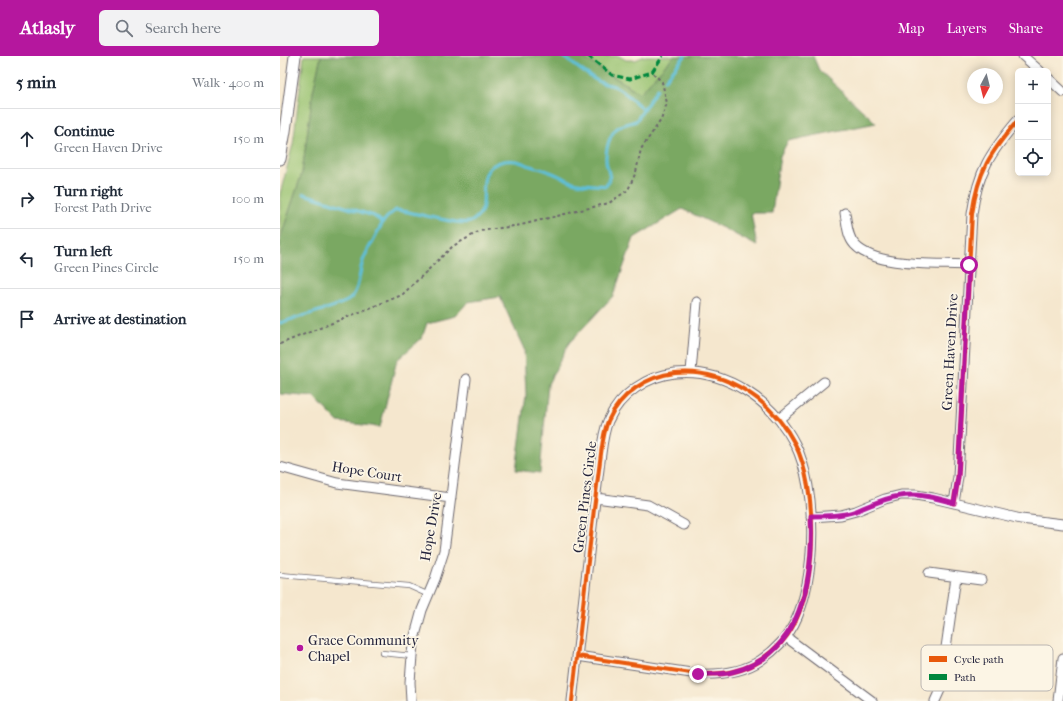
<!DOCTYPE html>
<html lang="en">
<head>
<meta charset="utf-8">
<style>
  body { margin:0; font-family:"IM FELL French Canon",serif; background:#f2f2f3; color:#1f2937 }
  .controls { position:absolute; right:12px; top:12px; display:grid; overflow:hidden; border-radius:6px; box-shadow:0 2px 10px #0003 }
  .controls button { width:36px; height:36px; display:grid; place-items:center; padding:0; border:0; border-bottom:1px solid #e0e1e3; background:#fff; color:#1f2937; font:20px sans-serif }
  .compass { position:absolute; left:687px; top:12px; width:36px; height:36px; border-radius:50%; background:#fff; box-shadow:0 2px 10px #0003; rotate:187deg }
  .stop { position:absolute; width:12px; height:12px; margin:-9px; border:3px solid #b5179e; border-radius:50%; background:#fff }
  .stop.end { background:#b5179e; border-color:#fff; box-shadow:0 1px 4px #0008 }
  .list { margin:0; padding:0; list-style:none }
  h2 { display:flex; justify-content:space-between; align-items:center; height:52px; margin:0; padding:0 16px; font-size:17px }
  h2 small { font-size:13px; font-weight:400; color:#747a83 }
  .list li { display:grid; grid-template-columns:26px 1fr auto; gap:12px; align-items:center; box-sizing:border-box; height:60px; padding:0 16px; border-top:1px solid #e0e1e3 }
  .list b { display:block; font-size:15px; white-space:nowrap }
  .list p { margin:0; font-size:13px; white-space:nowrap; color:#747a83 }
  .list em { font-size:13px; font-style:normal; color:#747a83 }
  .icon { flex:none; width:22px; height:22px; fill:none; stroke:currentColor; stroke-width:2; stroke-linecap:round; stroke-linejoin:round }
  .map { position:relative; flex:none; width:783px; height:645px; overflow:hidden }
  header { display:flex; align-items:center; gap:24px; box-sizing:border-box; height:56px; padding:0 20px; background:#b5179e; color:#fff }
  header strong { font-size:19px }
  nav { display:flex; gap:22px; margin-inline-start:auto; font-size:14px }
  .search { width:280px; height:36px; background:#f2f2f3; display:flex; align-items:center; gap:10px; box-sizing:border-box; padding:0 14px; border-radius:6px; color:#747a83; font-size:15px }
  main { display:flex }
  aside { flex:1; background:#fff }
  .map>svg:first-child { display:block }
  .green { fill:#98c26f; stroke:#5d7255 }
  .forest { fill:#7aa862; stroke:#4e654e }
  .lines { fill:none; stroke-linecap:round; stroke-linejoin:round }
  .stream { stroke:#5dc0db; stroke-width:3 }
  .service-casing { stroke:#6c676e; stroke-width:6 }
  .minor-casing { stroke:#6c676e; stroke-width:11 }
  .tertiary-casing { stroke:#6c676e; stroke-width:13 }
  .path { stroke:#6c676e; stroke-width:2; stroke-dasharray:3 3; stroke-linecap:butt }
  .service { stroke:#fff; stroke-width:4.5 }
  .minor { stroke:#fff; stroke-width:9 }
  .tertiary { stroke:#fff; stroke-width:11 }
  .quiet { stroke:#00873e; stroke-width:3; stroke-dasharray:6 3; stroke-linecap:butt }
  .cycleway-casing { stroke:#fcf5e5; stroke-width:6 }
  .cycleway { stroke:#e8590c; stroke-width:4 }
  .route { stroke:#b5179e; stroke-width:5 }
  .poi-dot { fill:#b5179e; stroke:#fcf5e5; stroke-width:1.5 }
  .labels { text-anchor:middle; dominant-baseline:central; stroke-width:3.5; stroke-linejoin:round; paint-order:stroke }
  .street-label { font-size:14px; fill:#22223b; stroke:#fcf5e5 }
  .poi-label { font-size:14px; fill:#22223b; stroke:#fcf5e5; text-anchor:start }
  .key { fill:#fcf5e5; stroke:#bbb6b2; stroke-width:1 }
  .key-label { font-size:11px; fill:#22223b }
</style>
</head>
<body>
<header>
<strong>Atlasly</strong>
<div class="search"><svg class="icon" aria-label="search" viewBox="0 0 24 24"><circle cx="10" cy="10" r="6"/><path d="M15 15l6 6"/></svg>Search here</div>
<nav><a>Map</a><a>Layers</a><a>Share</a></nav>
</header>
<main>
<aside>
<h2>5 min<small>Walk · 400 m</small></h2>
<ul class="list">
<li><svg class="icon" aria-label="ahead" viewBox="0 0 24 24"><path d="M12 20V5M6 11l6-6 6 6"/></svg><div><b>Continue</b><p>Green Haven Drive</p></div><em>150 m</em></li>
<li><svg class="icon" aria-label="right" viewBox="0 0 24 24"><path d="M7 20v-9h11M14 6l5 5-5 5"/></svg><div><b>Turn right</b><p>Forest Path Drive</p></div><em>100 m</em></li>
<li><svg class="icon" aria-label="left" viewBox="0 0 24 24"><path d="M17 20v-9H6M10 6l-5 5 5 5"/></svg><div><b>Turn left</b><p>Green Pines Circle</p></div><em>150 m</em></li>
<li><svg class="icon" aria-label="arrive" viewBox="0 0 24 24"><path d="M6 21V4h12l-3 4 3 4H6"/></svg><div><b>Arrive at destination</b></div></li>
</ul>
</aside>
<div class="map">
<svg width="783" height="645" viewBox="0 0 783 645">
  <rect width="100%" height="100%" fill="#fcf5e5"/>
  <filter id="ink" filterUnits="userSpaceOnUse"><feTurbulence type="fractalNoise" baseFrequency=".025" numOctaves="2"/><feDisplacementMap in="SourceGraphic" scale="8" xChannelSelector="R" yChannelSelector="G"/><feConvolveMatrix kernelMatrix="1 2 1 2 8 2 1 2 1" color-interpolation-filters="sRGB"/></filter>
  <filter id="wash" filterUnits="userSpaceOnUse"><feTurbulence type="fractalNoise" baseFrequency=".012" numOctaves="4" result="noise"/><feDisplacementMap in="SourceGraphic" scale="16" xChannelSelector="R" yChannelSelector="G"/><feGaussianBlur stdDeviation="0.9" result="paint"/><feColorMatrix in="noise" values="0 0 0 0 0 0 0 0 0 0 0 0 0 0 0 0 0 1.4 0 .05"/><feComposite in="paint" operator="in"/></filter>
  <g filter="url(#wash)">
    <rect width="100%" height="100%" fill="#f5e7ce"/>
    <path class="green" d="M24 0H41L33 36 22 117 0 183V138L13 88Z
      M300 0H339L346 4H355L365 0H394L360 37Z"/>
    <path class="forest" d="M41 0H300L360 37 394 0H533L539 14 596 67 508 85 500 100 492 157H471L477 190 443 172 402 153 354 182 333 240 289 287 268 328 260 417 236 414 246 339 244 293 220 241 188 246 175 260 147 267 142 282 117 304 100 371 58 366 34 341 0 338V183L22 117 33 36Z"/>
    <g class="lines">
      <path class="stream" d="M282 0C294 8 305 18 318 25 324 29 332 28 338 32 348 38 355 47 364 54
        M385 24 405 0
        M24 138 94 160 102 166
        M0 267C13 262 63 250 70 243 79 235 79 218 82 208 85 197 92 188 97 177 103 166 105 161 116 154 131 155 179 170 190 166 193 165 196 162 198 160 212 147 190 112 224 105 234 103 241 106 250 110 257 112 264 113 270 116 278 119 285 123 293 126 302 129 316 129 326 130 332 120 329 120 327 110 324 100 328 81 336 73 341 68 350 67 356 65L377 33"/>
    </g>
  </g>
  <g filter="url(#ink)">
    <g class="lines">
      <defs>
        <path id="service" d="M0 519 129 530 149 539
          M102 597 132 600"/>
        <path id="minor" d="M743 0 760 15
          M768 22 783 36
          M565 157C567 167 567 181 575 189 596 212 659 207 689 209
          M411 316 417 246
          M499 363 544 326
          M0 411 57 427 171 442
          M316 442 368 449 404 469
          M674 447 678 421 692 158C698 115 710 97 738 64
          M531 461 561 459 576 455 605 443 621 439H636L653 442 741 463 783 468
          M649 517 701 524
          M506 581 592 645
          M131 645 130 626 133 587 142 554 155 523 164 495 186 323
          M292 645C299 581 307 517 314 453 316 437 318 421 320 405 322 391 323 377 328 365 340 338 367 320 395 317 445 312 493 345 515 388 538 434 537 523 514 568 507 582 494 595 481 604 462 617 440 619 418 618L297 600
          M655 645 660 634 676 521
          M778 645 783 602"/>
        <path id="tertiary" d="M0 103 5 75 15 0"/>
      </defs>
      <use href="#service" class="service-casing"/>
      <use href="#minor" class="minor-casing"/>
      <use href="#tertiary" class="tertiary-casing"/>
      <path class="path" d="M0 288 122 239 173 190 200 175 241 169 329 147 348 134 356 116 361 93 381 64 387 47 382 26 372 16"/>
      <use href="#service" class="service"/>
      <use href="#minor" class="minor"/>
      <use href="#tertiary" class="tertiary"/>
      <path class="quiet" d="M308 0 332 19 350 23 372 16 383 0"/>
      <defs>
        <path id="cycleway" d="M674 447 678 421 692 158C698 115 710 97 738 64
          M292 645C299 581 307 517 314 453 316 437 318 421 320 405 322 391 323 377 328 365 340 338 367 320 395 317 445 312 493 345 515 388 538 434 537 523 514 568 507 582 494 595 481 604 462 617 440 619 418 618L297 600"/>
      </defs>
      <use href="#cycleway" class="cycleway-casing"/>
      <use href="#cycleway" class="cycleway"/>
    </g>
  </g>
  <g class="lines" filter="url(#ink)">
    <path class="route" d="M418 618C429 618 441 619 452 616 522 600 534 522 531 460 546 460 562 460 576 455 591 449 604 442 620 440 638 437 657 442 674 447L678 421 689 209"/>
  </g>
  <circle class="poi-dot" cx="20" cy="592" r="4"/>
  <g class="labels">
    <g class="street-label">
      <text transform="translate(670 296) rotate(-87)">Green Haven Drive</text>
      <text transform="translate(87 416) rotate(9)">Hope Court</text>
      <text transform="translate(305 441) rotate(-83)">Green Pines Circle</text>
      <text transform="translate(151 471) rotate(-80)">Hope Drive</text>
    </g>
    <g class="poi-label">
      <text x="28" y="584">Grace Community<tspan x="28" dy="16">Chapel</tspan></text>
    </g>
  </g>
  <rect x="641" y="589" width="132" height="46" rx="6" class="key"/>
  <rect x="649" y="600" width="18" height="6" fill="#e8590c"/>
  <rect x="649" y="618" width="18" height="6" fill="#00873e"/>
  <g class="key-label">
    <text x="674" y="607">Cycle path</text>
    <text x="674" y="625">Path</text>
  </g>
</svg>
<div class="controls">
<button>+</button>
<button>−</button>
<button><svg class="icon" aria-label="locate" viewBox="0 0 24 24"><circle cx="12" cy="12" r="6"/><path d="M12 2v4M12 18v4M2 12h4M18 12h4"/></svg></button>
</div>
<svg class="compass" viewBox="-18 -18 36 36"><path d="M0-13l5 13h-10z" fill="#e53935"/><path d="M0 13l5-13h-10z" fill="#747a83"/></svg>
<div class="stop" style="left:689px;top:209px"></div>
<div class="stop end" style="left:418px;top:618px"></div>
</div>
</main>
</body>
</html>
